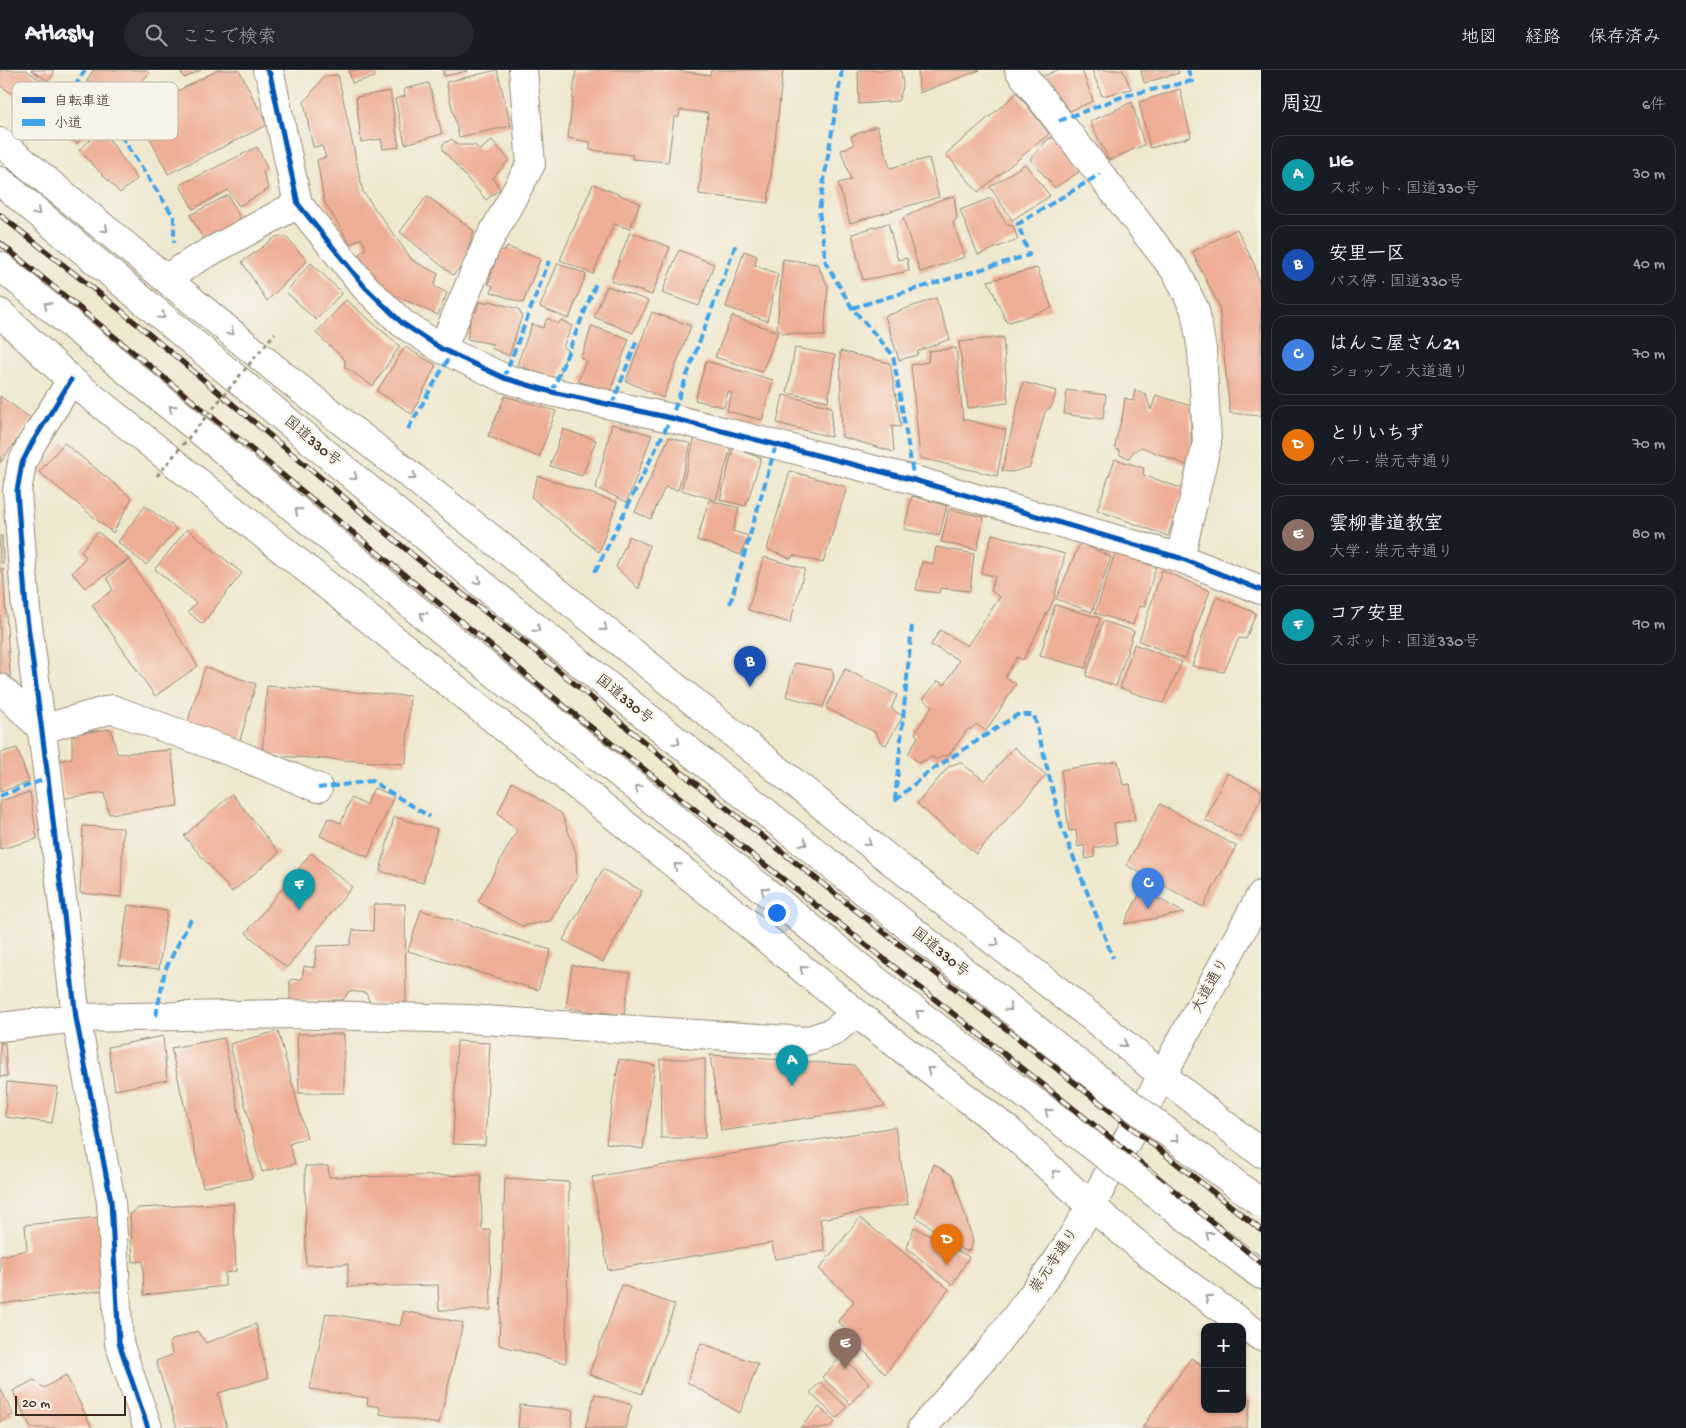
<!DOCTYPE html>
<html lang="ja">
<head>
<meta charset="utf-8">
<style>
  body { margin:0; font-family:"Gochi Hand","Klee One",sans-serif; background:#242831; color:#f1f3f6 }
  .controls { position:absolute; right:15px; bottom:15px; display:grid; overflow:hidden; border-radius:10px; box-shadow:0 1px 4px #0004 }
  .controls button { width:45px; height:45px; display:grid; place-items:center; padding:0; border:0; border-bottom:1px solid #363941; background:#171b24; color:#f1f3f6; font:25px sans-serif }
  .scale { position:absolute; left:15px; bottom:12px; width:111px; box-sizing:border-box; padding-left:5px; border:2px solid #3b2a1e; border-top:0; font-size:14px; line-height:18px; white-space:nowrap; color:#3b2a1e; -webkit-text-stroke:4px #f7f3e8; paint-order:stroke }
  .you { position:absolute; left:776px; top:842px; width:18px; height:18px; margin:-12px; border:4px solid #fff; border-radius:50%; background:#1a73e8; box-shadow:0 0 0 8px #1a73e833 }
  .badge { display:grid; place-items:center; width:32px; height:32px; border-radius:50%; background:#d1495b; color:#fff; font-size:16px; font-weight:700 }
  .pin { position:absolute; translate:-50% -41px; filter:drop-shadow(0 1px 2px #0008) }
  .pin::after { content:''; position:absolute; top:26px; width:18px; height:15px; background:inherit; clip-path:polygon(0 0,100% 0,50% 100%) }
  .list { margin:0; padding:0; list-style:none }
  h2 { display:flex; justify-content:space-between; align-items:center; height:65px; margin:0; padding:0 20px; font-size:21px }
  h2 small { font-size:16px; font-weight:400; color:#9ea1a6 }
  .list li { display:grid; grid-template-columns:32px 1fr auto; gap:15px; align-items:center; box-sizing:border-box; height:80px; margin:0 10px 10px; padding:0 10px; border:1px solid #363941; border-radius:15px }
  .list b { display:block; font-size:19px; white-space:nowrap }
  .list p { margin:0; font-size:16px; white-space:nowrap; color:#9ea1a6 }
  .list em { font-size:16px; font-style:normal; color:#9ea1a6 }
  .icon { flex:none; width:28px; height:28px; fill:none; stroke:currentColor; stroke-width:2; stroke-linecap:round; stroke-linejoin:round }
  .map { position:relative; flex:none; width:1261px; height:1358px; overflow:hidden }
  header { display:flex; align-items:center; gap:30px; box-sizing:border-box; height:70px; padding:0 25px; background:#171b24; border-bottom:1px solid #363941 }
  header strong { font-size:24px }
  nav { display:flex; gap:28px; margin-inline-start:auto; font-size:18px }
  .search { width:350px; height:45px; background:#242831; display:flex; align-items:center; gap:12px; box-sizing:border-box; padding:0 18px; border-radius:28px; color:#9ea1a6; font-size:19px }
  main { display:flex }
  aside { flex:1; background:#171b24 }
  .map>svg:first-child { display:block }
  .building { fill:#eead95 }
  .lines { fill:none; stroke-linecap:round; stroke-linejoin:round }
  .street-casing { stroke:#948976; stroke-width:30 }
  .primary-casing { stroke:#948976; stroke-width:30 }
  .highway-casing { stroke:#948976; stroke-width:30 }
  .street { stroke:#fff; stroke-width:28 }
  .primary { stroke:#fff; stroke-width:28 }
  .highway { stroke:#fff; stroke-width:28 }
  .rail-casing { stroke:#3b2a1e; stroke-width:5.5 }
  .rail { stroke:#f7f3e8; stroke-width:4; stroke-dasharray:11; stroke-linecap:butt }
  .highway-bridge-casing { stroke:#948976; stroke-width:30; stroke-linecap:butt }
  .path-bridge { stroke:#948976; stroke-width:3; stroke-dasharray:4 4; stroke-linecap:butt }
  .highway-bridge { stroke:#fff; stroke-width:28 }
  .quiet { stroke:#3fa3ea; stroke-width:4; stroke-dasharray:8 4; stroke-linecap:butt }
  .cycleway-casing { stroke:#f7f3e8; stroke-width:8 }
  .cycleway { stroke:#0057b8; stroke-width:5 }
  .oneway { stroke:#a79f9a }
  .labels { text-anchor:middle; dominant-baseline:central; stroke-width:4.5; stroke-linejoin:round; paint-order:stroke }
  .street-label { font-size:15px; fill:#3b2a1e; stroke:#f7f3e8 }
  .key { fill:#f7f3e8; stroke:#bfb7ab; stroke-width:1 }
  .key-label { font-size:14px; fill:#3b2a1e }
</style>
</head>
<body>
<header>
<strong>Atlasly</strong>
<div class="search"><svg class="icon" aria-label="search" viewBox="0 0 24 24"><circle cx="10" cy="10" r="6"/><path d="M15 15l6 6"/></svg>ここで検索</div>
<nav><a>地図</a><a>経路</a><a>保存済み</a></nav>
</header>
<main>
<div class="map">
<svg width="1261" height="1358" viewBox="0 0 1261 1358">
  <rect width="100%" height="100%" fill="#f7f3e8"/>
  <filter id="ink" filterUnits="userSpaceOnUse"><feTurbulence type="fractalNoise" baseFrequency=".02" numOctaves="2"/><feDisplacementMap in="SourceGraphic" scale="10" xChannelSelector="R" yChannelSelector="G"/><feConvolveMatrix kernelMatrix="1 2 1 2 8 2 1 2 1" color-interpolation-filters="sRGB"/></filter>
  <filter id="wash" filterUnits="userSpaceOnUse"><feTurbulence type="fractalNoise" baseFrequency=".0096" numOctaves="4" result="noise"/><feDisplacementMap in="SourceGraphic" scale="20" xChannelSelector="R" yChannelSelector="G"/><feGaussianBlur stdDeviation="1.12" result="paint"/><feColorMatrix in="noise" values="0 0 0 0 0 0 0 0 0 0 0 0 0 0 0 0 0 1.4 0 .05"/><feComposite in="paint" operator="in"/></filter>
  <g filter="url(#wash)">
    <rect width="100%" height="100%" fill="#eee8cf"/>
    <g id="blocks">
      <path class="building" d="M0 0H26L101 54 77 73 0 15Z
        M31 0H53L54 4 48 11Z
        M93 0H146L149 3 120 38 87 11Z
        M180 0H201L184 8Z
        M218 0H239L267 55 168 104 139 46 149 36Z
        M353 0H374L375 7 352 13 349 1Z
        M443 0H468V1L444 6Z
        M497 0 511 56 459 67 446 12Z
        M576 0H679V1L710 5 711 0H783L768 133 699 124 708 43 680 40 679 47H674L668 92 632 89 633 85 590 80V72L568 68Z
        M858 0H901L903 17 898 31 859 34Z
        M918 0H980L919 23Z
        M1057 0H1082L1093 31 1070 41 1042 7Z
        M1092 0H1123L1131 19 1102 26Z
        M1141 0H1178L1179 3 1144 13Z
        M338 5 363 122 412 190 438 204 434 216 447 223 438 245 392 224 371 205 358 185 366 178 361 168 350 174 324 131 317 90 326 87 322 76 313 77 304 32 325 6Z
        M429 13 442 64 405 74 395 29 405 26 404 19Z
        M1180 19 1191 67 1150 78 1139 32Z
        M390 21 399 77 383 79 381 69 361 72 356 27Z
        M1017 23 1049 64 978 122 946 84Z
        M1132 32 1144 75 1109 90 1090 52Z
        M877 56 890 98 929 88 939 127 850 153 838 113 851 110 841 80 854 75 851 66Z
        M102 59 137 109 120 123 79 80Z
        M1049 68H1059L1083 99 1055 118 1030 89Z
        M452 69 458 75H475L480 80 492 70 509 90 493 108 500 119 486 130 443 80V74Z
        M257 77 267 98 263 102 269 119 239 136 228 120 193 139 180 115Z
        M1025 94 1050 126 1012 150 990 117Z
        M593 114 640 133 630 159 614 154 593 204 560 190Z
        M228 125 242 152 205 172 190 145Z
        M427 126 474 161 463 195 453 205 400 162Z
        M954 126 957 148 953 153 965 187 920 202 903 148 937 131Z
        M991 128 1007 155 1013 156 1018 169 978 185 960 140Z
        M888 153 898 190 907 188 909 201 863 210 852 164Z
        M1237 159 1255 196 1261 223V346L1230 343 1219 236 1192 182Z
        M630 162 670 177 652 225 611 211Z
        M282 166 287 168 307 191 267 231 242 192 276 167Z
        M507 177 540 189 523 233 491 222 493 216 488 214 499 180 505 181Z
        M679 180 714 194 699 236 662 223Z
        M744 181 757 186 755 195 778 204 767 251 726 237Z
        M783 189 817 194 828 216 824 266 783 263 777 258Z
        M311 193 342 223 316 250 286 222Z
        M558 193 586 204 569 249 540 237Z
        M1037 198 1052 238 1007 253 988 211Z
        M607 216 649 231 633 263 594 247Z
        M936 228 950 269 918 281 917 285 899 290 885 246Z
        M346 230 400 276 373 316 345 297V290L316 263Z
        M490 231 518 239 522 245 509 286 491 278 493 274 467 269 472 240 476 242 479 232 485 233Z
        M652 242 691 256 663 328 626 311Z
        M732 246 778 262 762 302 715 287Z
        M547 248 558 254 561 250 572 256 563 277 568 281 558 310 517 295 532 254 543 258Z
        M592 256 629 269 610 322 578 311 586 291 581 288Z
        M1003 267 1008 333 968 338 959 272Z
        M405 277 436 295 412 344 377 321Z
        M795 278 835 285 828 331 787 323Z
        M956 278 963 349 1006 360 997 406 920 388 911 295 928 292 929 281Z
        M840 281 890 293 901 357 892 356 894 382 842 367Z
        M706 291 773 310 762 350 727 341 732 323 728 322 724 337 695 330Z
        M1023 312 1056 321 1052 336 1045 342 1030 397 1012 402 1002 401Z
        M1067 320 1106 325 1103 349 1064 344Z
        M1135 320 1146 325 1151 340 1156 325 1191 336V391L1189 396 1141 377 1133 382 1129 388 1120 385V381L1115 378 1116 370 1123 343 1125 328 1133 331Z
        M783 325 832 337 831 367 777 353Z
        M0 326 32 349 0 393Z
        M505 326 556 341 539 387 488 366Z
        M612 354 652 365 627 432 596 418Z
        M563 359 596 370 582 406 550 396Z
        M669 367 691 374 678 420 665 417 651 449 635 442Z
        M695 367 731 377 716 430 681 420Z
        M64 373 132 428 113 463 39 402Z
        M733 378 761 388 746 436 720 430Z
        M1115 389 1144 398 1143 405 1184 419 1168 466 1097 440Z
        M790 401 847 417 823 493 793 485 791 489 767 479Z
        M538 406 617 432 599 482 531 427Z
        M912 426 947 436 939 466 904 459Z
        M709 430 739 438 733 461 748 466 741 485 697 470Z
        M145 436 177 459 146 495 118 472Z
        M949 439 984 447 977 480 941 472Z
        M187 459 242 503 202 554 188 542 196 533 155 499Z
        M98 462 129 489 85 518 72 503 86 487 81 481Z
        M992 464 1065 484 1054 529 1023 590 1017 587 1005 607 1016 614 986 661 976 654 971 659H968L948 686 943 685 937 690 932 687 919 693 908 684 918 667 915 663 932 636 923 629 938 611 945 615 959 590 931 575 940 560 967 576 1000 527 991 521 995 506 981 503Z
        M0 466H2L3 493H0Z
        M629 466 649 475 639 519 616 497Z
        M1080 473 1111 487 1092 542 1056 529Z
        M936 477 974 484 970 521 940 518 939 523 916 520 922 492 933 494Z
        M1115 483 1156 497 1144 537 1139 536 1133 555 1095 543Z
        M764 487 805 499 790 553 748 540Z
        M129 489 198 596 155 626 92 535 113 520 107 508Z
        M0 499H3L11 618 0 606Z
        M1162 500 1210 521 1185 589 1139 571Z
        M1216 527 1256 543 1246 569 1239 568 1224 602 1192 596Z
        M1055 535 1100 548 1086 598 1040 586Z
        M1103 551 1134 561 1116 616 1086 606Z
        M1134 574 1182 592 1163 633 1120 618Z
        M795 593 832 600 834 608 823 637 786 626Z
        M205 597 256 614 240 670 187 654Z
        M845 599 897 625 891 639 903 646 886 675 881 673 875 662 826 638Z
        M267 616 410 626 406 694 262 685Z
        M111 659 117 684 171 680 178 736 109 744 104 723 65 728 58 691 72 688V664Z
        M1014 677 1046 705 976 784 917 734 949 696 960 692 985 711Z
        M17 678 29 712 0 722V683Z
        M1118 691 1123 715 1130 714 1135 750 1114 753 1117 774 1094 778V787L1086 789 1084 775 1078 777 1076 760 1069 761 1061 700Z
        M1227 703 1261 720V728L1241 768 1205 750Z
        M512 712 562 744 576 783 577 807 550 851 522 856 478 832 517 760 498 743Z
        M374 718 394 726 368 787 320 766 328 748 341 753 351 728 366 735Z
        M30 722 37 769 0 779V731Z
        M232 724 279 783 232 822 184 766Z
        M1160 734 1236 776 1203 837 1126 795Z
        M394 747 437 759 423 813 380 801Z
        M83 756 123 758 121 827 80 823Z
        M311 783 352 817 287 898 246 863Z
        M603 799 642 821 603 892 563 870Z
        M1142 819 1184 843 1124 854Z
        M374 834H405L406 933H370L366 923 349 921 343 930 290 931V910L302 909 304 896 314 898 317 876 350 875 353 860 373 861Z
        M128 835 167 841 159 899 119 895Z
        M421 840 551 880 538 920 408 881Z
        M572 895 630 903 624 945 566 938Z
        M278 961 307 1068 289 1074 295 1094 262 1102 230 974Z
        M297 964H344V1023H299Z
        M163 966 167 1010 115 1020 108 977Z
        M224 968 252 1108 203 1117 171 978Z
        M457 971 490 973 485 1075 453 1074Z
        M0 973H5L7 1006 0 1007Z
        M710 985 854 995 885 1036 721 1061Z
        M619 989 655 995 643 1079 606 1073Z
        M660 989H705V1068H661Z
        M7 1012 58 1017 52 1053 5 1047Z
        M895 1057 908 1134 820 1149 825 1181 775 1189 772 1173 608 1200 592 1107Z
        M934 1094 953 1106 973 1171 970 1180 967 1181 963 1180 916 1147Z
        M305 1096H328L329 1107 481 1105 482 1160H490L491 1240H439L438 1215 348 1217V1194L306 1195Z
        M505 1108 569 1112 566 1293 499 1275Z
        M233 1133 236 1201 225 1203V1216L144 1225 143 1191 133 1192 130 1144 139 1138Z
        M100 1147 105 1220 0 1234V1186L27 1180 25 1155Z
        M860 1148 949 1219 885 1304 838 1251 854 1231 819 1199Z
        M914 1157 969 1187 952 1215 907 1178Z
        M622 1215 675 1235 642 1324 589 1304Z
        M404 1241 463 1253 439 1354 380 1344V1337L367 1335 368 1328 310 1319 326 1243 400 1256Z
        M256 1254 268 1308 218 1323 227 1358H177L156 1291 172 1285 170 1271 197 1261 206 1273Z
        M701 1273 758 1294 740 1343 687 1312Z
        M842 1286 869 1313 850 1334 822 1307Z
        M1191 1288 1205 1297V1339H1242V1323L1251 1329 1246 1358H1142Z
        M66 1305 92 1358H31L13 1321 34 1310 44 1318Z
        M820 1312 847 1337 837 1348 810 1323Z
        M0 1317 13 1345 0 1352Z
        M595 1324 632 1335 625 1358H585Z
        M520 1335 573 1340 571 1358H518Z
        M819 1337 835 1352 830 1358H800Z"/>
    </g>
  </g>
  <g filter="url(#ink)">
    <use href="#blocks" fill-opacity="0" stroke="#948976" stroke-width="1"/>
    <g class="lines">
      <defs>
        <path id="street" d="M267 0 270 4 298 134 365 217 402 253 442 279 504 308 552 322 671 348 914 410 1180 488 1261 520
          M1019 0 1177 203 1195 240 1202 280 1207 373 1180 488
          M167 208 195 190 298 134
          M442 279 486 176 531 94 523 0
          M71 310 32 373 22 393 17 421 26 540 48 708 76 948 111 1131 119 1273 148 1358
          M0 618 42 659 112 639 234 683 318 718
          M0 957 76 948 284 944 468 949 806 971 833 962 856 943"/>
        <path id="primary" d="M922 1358 990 1281 1042 1212 1059 1188 1091 1136 1261 825"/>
        <path id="highway" d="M0 72 285 307 497 473 890 790 1094 949 1163 1006 1261 1083
          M0 111 499 528 1109 1018
          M0 196 461 576
          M0 243 71 310 723 833 856 943 1008 1060 1091 1136 1167 1199 1261 1267
          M1156 1124 1261 1205"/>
      </defs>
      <use href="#street" class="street-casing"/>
      <use href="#primary" class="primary-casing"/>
      <use href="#highway" class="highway-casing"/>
      <use href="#street" class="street"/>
      <use href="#primary" class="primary"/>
      <use href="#highway" class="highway"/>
      <defs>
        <path id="rail" d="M0 145 119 239 414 486 539 584 662 687 1261 1160
          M0 173 569 640 1118 1074 1261 1193"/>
      </defs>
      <use href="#rail" class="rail-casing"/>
      <use href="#rail" class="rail"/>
      <defs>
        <path id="highway-bridge" d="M461 576 893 924 1156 1124
          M1109 1018 1261 1133"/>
      </defs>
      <use href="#highway-bridge" class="highway-bridge-casing"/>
      <path class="path-bridge" d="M157 406 275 263"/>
      <use href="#highway-bridge" class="highway-bridge"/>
      <path class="quiet" d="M85 0 77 13 109 47 174 147V173
        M842 0 819 141 826 193 852 238 893 285 914 410
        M1059 51 1124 26 1192 11 1188 0
        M852 238 1029 185 1018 154 1100 104
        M504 308 549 191
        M552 322 597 211
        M612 335 637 270
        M408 359 451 284
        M595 502 671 348 736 174
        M730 534 776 375
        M318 718 372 711 430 747
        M0 726 48 708
        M895 731 927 703 1017 645H1034L1062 758 1113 888
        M895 731 912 556
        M156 946 165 900 191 849"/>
      <defs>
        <path id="cycleway" d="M267 0 270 4 298 134 365 217 402 253 442 279 504 308 552 322 671 348 914 410 1180 488 1261 520
          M71 310 32 373 22 393 17 421 26 540 48 708 76 948 111 1131 119 1273 148 1358"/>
      </defs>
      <use href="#cycleway" class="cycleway-casing"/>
      <use href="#cycleway" class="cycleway"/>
    </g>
    <defs><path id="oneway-chevron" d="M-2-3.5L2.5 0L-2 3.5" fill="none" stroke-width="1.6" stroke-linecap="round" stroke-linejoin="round" transform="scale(1.25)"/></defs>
    <g class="oneway">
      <use href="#oneway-chevron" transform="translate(37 142) rotate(40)"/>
      <use href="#oneway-chevron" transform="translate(105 159) rotate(39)"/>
      <use href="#oneway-chevron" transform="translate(47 235) rotate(-141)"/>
      <use href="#oneway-chevron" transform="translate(162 246) rotate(40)"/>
      <use href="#oneway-chevron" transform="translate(231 262) rotate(40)"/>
      <use href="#oneway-chevron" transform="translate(172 338) rotate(-141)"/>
      <use href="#oneway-chevron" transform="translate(354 407) rotate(40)"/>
      <use href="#oneway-chevron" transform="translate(413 407) rotate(38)"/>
      <use href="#oneway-chevron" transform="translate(298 441) rotate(-141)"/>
      <use href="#oneway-chevron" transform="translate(478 511) rotate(40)"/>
      <use href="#oneway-chevron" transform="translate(423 545) rotate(-141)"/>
      <use href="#oneway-chevron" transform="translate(604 558) rotate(39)"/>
      <use href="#oneway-chevron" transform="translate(537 559) rotate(39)"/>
      <use href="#oneway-chevron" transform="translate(677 672) rotate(39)"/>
      <use href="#oneway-chevron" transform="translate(638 718) rotate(-141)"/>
      <use href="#oneway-chevron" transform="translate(804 773) rotate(39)"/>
      <use href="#oneway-chevron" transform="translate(868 773) rotate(39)"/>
      <use href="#oneway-chevron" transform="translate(677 796) rotate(-141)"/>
      <use href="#oneway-chevron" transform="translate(764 820) rotate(-141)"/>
      <use href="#oneway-chevron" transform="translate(996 873) rotate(38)"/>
      <use href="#oneway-chevron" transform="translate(803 899) rotate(-141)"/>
      <use href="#oneway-chevron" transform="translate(1009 938) rotate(39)"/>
      <use href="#oneway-chevron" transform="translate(919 943) rotate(-143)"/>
      <use href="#oneway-chevron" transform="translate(1124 974) rotate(40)"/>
      <use href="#oneway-chevron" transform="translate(930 1000) rotate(-142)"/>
      <use href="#oneway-chevron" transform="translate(1048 1042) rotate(-143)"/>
      <use href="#oneway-chevron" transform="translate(1176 1069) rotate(37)"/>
      <use href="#oneway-chevron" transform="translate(1055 1103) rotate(-138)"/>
      <use href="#oneway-chevron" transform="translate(1209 1165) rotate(-142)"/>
      <use href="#oneway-chevron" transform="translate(1208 1228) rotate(-143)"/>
    </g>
  </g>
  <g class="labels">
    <g class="street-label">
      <text transform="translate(312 372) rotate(40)">国道330号</text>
      <text transform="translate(624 630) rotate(39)">国道330号</text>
      <text transform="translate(940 883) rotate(39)">国道330号</text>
      <text transform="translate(1211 916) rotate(-61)">大道通り</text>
      <text transform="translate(1055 1191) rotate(-56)">崇元寺通り</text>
    </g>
  </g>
  <rect x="12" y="12" width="166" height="58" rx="8" class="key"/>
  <rect x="22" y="27" width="23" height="6" fill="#0057b8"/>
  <rect x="22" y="49" width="23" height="7" fill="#3fa3ea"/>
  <g class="key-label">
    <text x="54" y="35">自転車道</text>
    <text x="54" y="57">小道</text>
  </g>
</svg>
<div class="controls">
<button>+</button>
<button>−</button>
</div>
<div class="scale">20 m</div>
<div class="you"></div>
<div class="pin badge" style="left:792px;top:1016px;background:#0f9aa8">A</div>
<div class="pin badge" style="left:750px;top:617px;background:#1a4fb4">B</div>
<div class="pin badge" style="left:1148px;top:839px;background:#3f7fe0">C</div>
<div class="pin badge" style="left:947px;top:1195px;background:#e8710a">D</div>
<div class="pin badge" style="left:845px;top:1299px;background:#8d6e63">E</div>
<div class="pin badge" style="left:299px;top:840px;background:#0f9aa8">F</div>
</div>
<aside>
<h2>周辺<small>6件</small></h2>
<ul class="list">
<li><span class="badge" style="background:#0f9aa8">A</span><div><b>LIG</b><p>スポット · 国道330号</p></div><em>30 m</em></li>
<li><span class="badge" style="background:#1a4fb4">B</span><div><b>安里一区</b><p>バス停 · 国道330号</p></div><em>40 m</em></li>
<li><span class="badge" style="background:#3f7fe0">C</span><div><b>はんこ屋さん21</b><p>ショップ · 大道通り</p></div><em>70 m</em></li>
<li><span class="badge" style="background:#e8710a">D</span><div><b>とりいちず</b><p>バー · 崇元寺通り</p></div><em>70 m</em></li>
<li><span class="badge" style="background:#8d6e63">E</span><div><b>雲柳書道教室</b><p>大学 · 崇元寺通り</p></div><em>80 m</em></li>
<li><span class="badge" style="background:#0f9aa8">F</span><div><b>コア安里</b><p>スポット · 国道330号</p></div><em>90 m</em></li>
</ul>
</aside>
</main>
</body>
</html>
